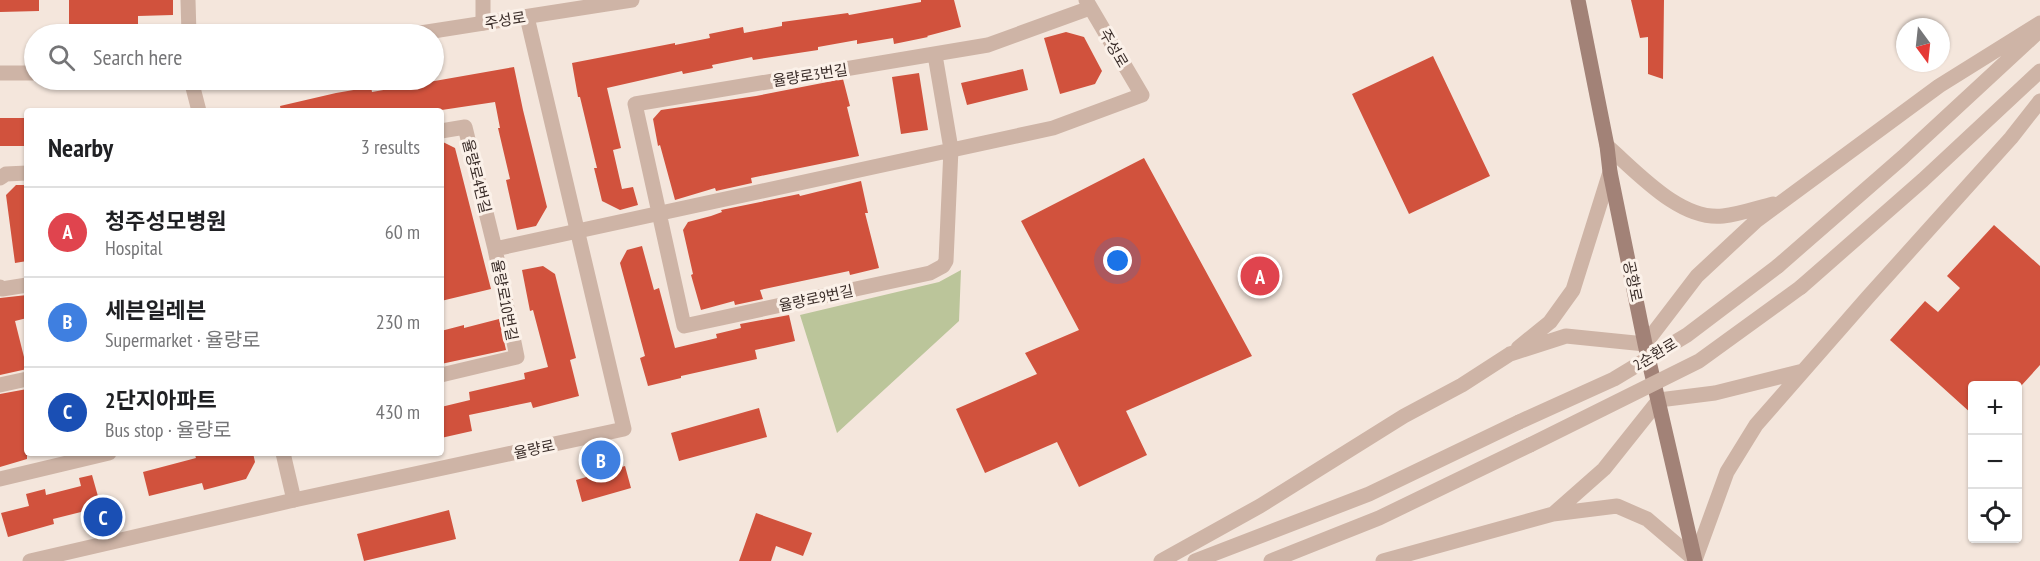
<!DOCTYPE html>
<html lang="en">
<head>
<meta charset="utf-8">
<style>
  body { margin:0; font-family:"PT Sans Narrow","Noto Sans KR",sans-serif; background:#f2f2f2; color:#202124 }
  .controls { position:absolute; right:18px; bottom:18px; display:grid; overflow:hidden; border-radius:6px; box-shadow:0 2px 4px #0004 }
  .controls button { width:54px; height:54px; display:grid; place-items:center; padding:0; border:0; border-bottom:2px solid #e0e0e0; background:#fff; color:#202124; font:30px sans-serif }
  .compass { position:absolute; left:1896px; top:18px; width:54px; height:54px; border-radius:50%; background:#fff; box-shadow:0 2px 4px #0004; rotate:165deg }
  .you { position:absolute; left:1118px; top:261px; width:21px; height:21px; margin:-15px; border:4px solid #fff; border-radius:50%; background:#1a73e8; box-shadow:0 0 0 9px #1a73e833 }
  .badge { display:grid; place-items:center; width:39px; height:39px; border-radius:50%; background:#111827; color:#fff; font-size:20px; font-weight:700 }
  .pin { position:absolute; translate:-50% -50%; border:3px solid #fff; box-shadow:0 2px 6px #0006 }
  .list { margin:0; padding:0; list-style:none }
  h2 { display:flex; justify-content:space-between; align-items:center; height:78px; margin:0; padding:0 24px; font-size:26px }
  h2 small { font-size:20px; font-weight:400; color:#757577 }
  .list li { display:grid; grid-template-columns:39px 1fr auto; gap:18px; align-items:center; box-sizing:border-box; height:90px; padding:0 24px; border-top:2px solid #e0e0e0 }
  .list b { display:block; font-size:22px; white-space:nowrap }
  .list p { margin:0; font-size:20px; white-space:nowrap; color:#757577 }
  .list em { font-size:20px; font-style:normal; color:#757577 }
  .icon { flex:none; width:33px; height:33px; fill:none; stroke:currentColor; stroke-width:2; stroke-linecap:round; stroke-linejoin:round }
  .map { position:relative; flex:none; width:2040px; height:561px; overflow:hidden }
  .search { position:absolute; background:#fff; box-shadow:0 2px 4px #0004; left:24px; top:24px; width:420px; height:66px; display:flex; align-items:center; gap:15px; box-sizing:border-box; padding:0 21px; border-radius:33px; color:#757577; font-size:22px }
  .panel { position:absolute; background:#fff; box-shadow:0 2px 4px #0004; left:24px; top:108px; width:420px; height:348px; border-radius:6px }
  .map>svg:first-child { display:block }
  .green { fill:#bbc59a }
  .building { fill:#d1523d }
  .lines { fill:none; stroke-linecap:round; stroke-linejoin:round }
  .minor { stroke:#ceb4a6; stroke-width:15 }
  .tertiary { stroke:#ceb4a6; stroke-width:15 }
  .secondary { stroke:#a28277; stroke-width:15 }
  .tertiary-bridge { stroke:#ceb4a6; stroke-width:15 }
  .labels { text-anchor:middle; dominant-baseline:central; stroke-width:6; stroke-linejoin:round; paint-order:stroke }
  .street-label { font-size:15px; fill:#392c28; stroke:#fbf1e9 }
</style>
</head>
<body>
<div class="map">
<svg width="2040" height="561" viewBox="0 0 2040 561">
  <rect width="100%" height="100%" fill="#f4e6dc"/>
  <path class="green" d="M961 270 959 321 837 433 800 315 939 282Z"/>
  <path class="building" d="M0 0H39V11L0 12Z
    M69 0H173V15L138 16V32L118 33V28L69 29Z
    M921 0H954L961 27 927 36 928 37 894 44 893 38 857 44V40L818 47V50L753 60 752 57 712 65 713 68 683 74 682 71 607 88 621 148 613 150 622 189 633 187 638 205 620 210 602 201 594 168H597L580 97H578L572 63 675 43V45L710 38 709 34 743 27 744 33 782 26V22L848 13 849 15 921 2Z
    M1631 0H1664L1663 79 1648 74V37L1640 38Z
    M1066 32 1084 37 1102 71 1095 84 1060 94 1044 38Z
    M1433 56 1490 176 1409 214 1352 94Z
    M514 67 523 110 547 207 536 226 517 230 506 180 510 179 498 128H500L495 102 435 111H281L280 106 336 93 371 87 372 92Z
    M1023 69 1028 90 967 105 961 83Z
    M919 73 928 130 901 134 892 77Z
    M843 79 850 106 847 107 859 156 751 178 752 183 716 191 715 188 675 200 660 145 658 146 653 119 661 110 756 96Z
    M0 118H27V146H0Z
    M441 141 455 148 491 289 441 301Z
    M1144 158 1252 356 1126 411 1147 455 1079 487 1057 442 985 473 956 409 1037 374 1025 353 1079 330 1021 221Z
    M861 181 868 213H865L879 268 850 275 849 271 760 290 763 299 735 305 734 301 701 310 691 275 693 274 683 230 688 222 711 216 722 212 721 210 799 194 800 196Z
    M16 185H27V261L15 263 6 195Z
    M1994 225 2040 266V365L2021 386H1972V414L1890 340 1925 301 1938 312 1960 288 1947 276Z
    M642 246 654 290 659 288 675 348 717 338 716 334 741 328 740 324 789 315 795 341 755 350 757 359 681 376V378L648 386 640 358 645 356 620 263 627 250Z
    M543 266 555 274 576 358 570 360 579 396 533 408 531 402 469 415 472 431 441 438V407L470 400 469 392 525 379 524 373 548 367 533 310 530 311 522 270Z
    M27 295V318L15 321 27 369 0 375V298Z
    M499 319 506 350 441 364V331L464 325V328Z
    M27 389V459L0 467V394Z
    M759 408 767 437 679 461 671 433Z
    M202 453H253L255 462 246 479 204 490 202 483 149 496 143 472 196 458 195 455Z
    M625 466 631 488 582 502 576 480Z
    M92 475 101 507 53 519 54 524 8 537 1 513 29 506 26 494 45 489 46 495 81 486 79 478Z
    M449 510 456 539 364 561 357 534Z
    M756 513 812 533 803 556 776 546 771 561H739Z"/>
  <g class="lines">
    <path class="minor" d="M188 0 189 34
      M483 0V23
      M935 55 951 149 946 261 943 266 930 273 684 326 635 104 988 45 1090 8
      M191 80 199 111
      M441 131 465 127 495 249 517 357 441 375
      M0 178 6 174 27 173
      M495 249 1053 128 1142 95 1086 0
      M0 287 2 289 27 285
      M0 385 27 379
      M283 453 294 500
      M0 479 109 453"/>
    <path class="tertiary" d="M414 34 632 0
      M0 73H34
      M1607 146C1637 172 1680 221 1723 216 1740 214 1757 208 1773 204
      M1778 266 1903 157 2036 34
      M1801 287 1923 180 2040 71
      M1518 348 1550 322 1573 290 1610 172
      M1553 514 1604 469 1659 400 1715 393 1803 371
      M30 561 294 500 624 429 527 17
      M1161 561 1260 506 1404 416 1462 385 1510 354 1566 336 1645 344 1697 276 1756 221 1939 86 2040 23
      M1195 561 1369 494 1519 422
      M1271 561 1379 518 1530 445
      M1383 561 1553 514 1617 506 1647 519 1695 560 1727 472 1756 425 1868 297 2011 138 2040 101"/>
    <path class="secondary" d="M1578 0 1607 146 1610 172 1645 344 1695 561"/>
    <path class="tertiary-bridge" d="M1519 422 1614 379 1687 335 1778 266
      M1530 445 1699 361 1801 287"/>
  </g>
  <g class="labels">
    <g class="street-label">
      <text transform="translate(505 20) rotate(-9)">주성로</text>
      <text transform="translate(1114 48) rotate(60)">주성로</text>
      <text transform="translate(810 75) rotate(-9)">율량로3번길</text>
      <text transform="translate(477 176) rotate(76)">율량로4번길</text>
      <text transform="translate(1633 281) rotate(78)">공항로</text>
      <text transform="translate(816 298) rotate(-12)">율량로9번길</text>
      <text transform="translate(505 300) rotate(79)">율량로10번길</text>
      <text transform="translate(1655 354) rotate(-31)">2순환로</text>
      <text transform="translate(534 449) rotate(-12)">율량로</text>
    </g>
  </g>
</svg>
<div class="controls">
<button>+</button>
<button>−</button>
<button><svg class="icon" aria-label="locate" viewBox="0 0 24 24"><circle cx="12" cy="12" r="6"/><path d="M12 2v4M12 18v4M2 12h4M18 12h4"/></svg></button>
</div>
<svg class="compass" viewBox="-18 -18 36 36"><path d="M0-13l5 13h-10z" fill="#e53935"/><path d="M0 13l5-13h-10z" fill="#757577"/></svg>
<div class="you"></div>
<div class="pin badge" style="left:1260px;top:276px;background:#e0444e">A</div>
<div class="pin badge" style="left:601px;top:460px;background:#3f7fe0">B</div>
<div class="pin badge" style="left:103px;top:517px;background:#1a4fb4">C</div>
<div class="search"><svg class="icon" aria-label="search" viewBox="0 0 24 24"><circle cx="10" cy="10" r="6"/><path d="M15 15l6 6"/></svg>Search here</div>
<section class="panel">
<h2>Nearby<small>3 results</small></h2>
<ul class="list">
<li><span class="badge" style="background:#e0444e">A</span><div><b>청주성모병원</b><p>Hospital</p></div><em>60 m</em></li>
<li><span class="badge" style="background:#3f7fe0">B</span><div><b>세븐일레븐</b><p>Supermarket · 율량로</p></div><em>230 m</em></li>
<li><span class="badge" style="background:#1a4fb4">C</span><div><b>2단지아파트</b><p>Bus stop · 율량로</p></div><em>430 m</em></li>
</ul>
</section>
</div>
</body>
</html>
